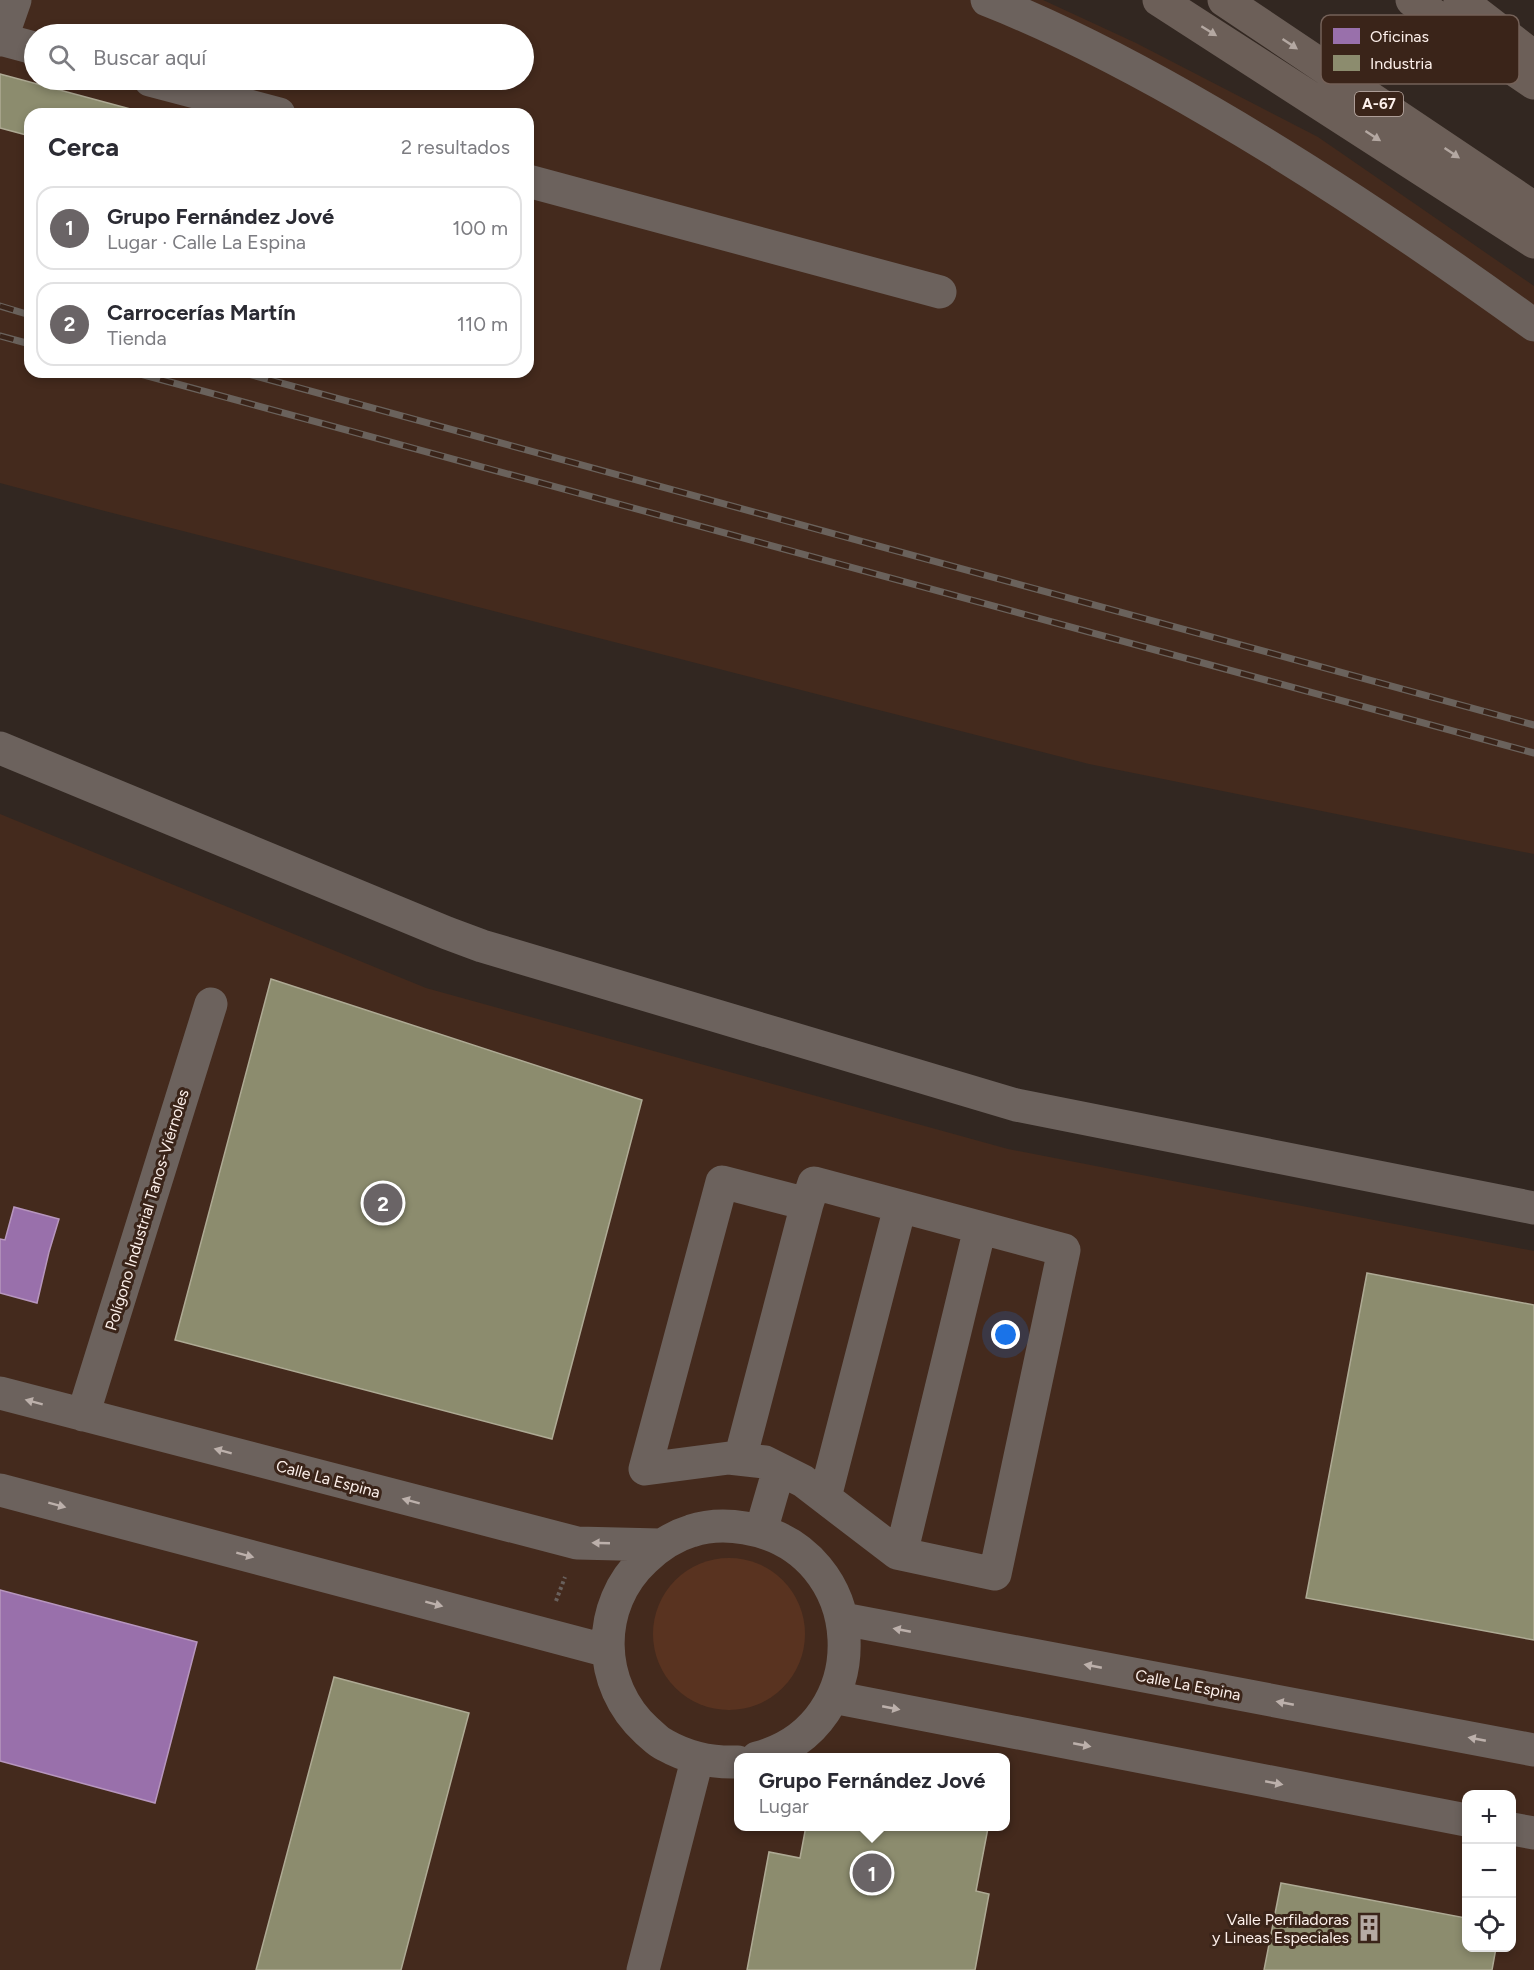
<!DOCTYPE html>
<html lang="es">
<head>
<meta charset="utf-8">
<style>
  body { margin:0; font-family:Figtree,sans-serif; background:#f7f7f7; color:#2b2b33 }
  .controls { position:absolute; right:18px; bottom:18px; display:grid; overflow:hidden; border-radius:12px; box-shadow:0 3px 9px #0003 }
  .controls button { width:54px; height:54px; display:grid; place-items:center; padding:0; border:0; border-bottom:2px solid #e1e1e2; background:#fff; color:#2b2b33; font:30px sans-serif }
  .you { position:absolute; left:1006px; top:1335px; width:21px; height:21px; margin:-15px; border:4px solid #fff; border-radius:50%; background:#1a73e8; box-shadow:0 0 0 9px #1a73e833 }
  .badge { display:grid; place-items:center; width:39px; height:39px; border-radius:50%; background:#6a6466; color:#fff; font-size:20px; font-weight:700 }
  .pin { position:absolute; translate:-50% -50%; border:3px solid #fff; box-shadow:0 2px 6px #0006 }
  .popup { position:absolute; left:734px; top:1753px; width:276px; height:78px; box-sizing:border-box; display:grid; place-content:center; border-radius:12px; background:#fff; filter:drop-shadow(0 2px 4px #0005); font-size:20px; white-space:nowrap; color:#7c7c81 }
  .popup b { font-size:22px; color:#2b2b33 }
  .popup::after { content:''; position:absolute; left:50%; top:100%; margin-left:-12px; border:12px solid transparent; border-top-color:#fff }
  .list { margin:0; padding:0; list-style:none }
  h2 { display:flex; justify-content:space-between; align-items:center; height:78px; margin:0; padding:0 24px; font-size:26px }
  h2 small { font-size:20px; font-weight:400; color:#7c7c81 }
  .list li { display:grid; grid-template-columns:39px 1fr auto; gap:18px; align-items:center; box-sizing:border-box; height:84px; margin:0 12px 12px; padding:0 12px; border:2px solid #e1e1e2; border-radius:18px }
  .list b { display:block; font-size:22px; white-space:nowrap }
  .list p { margin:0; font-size:20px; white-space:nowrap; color:#7c7c81 }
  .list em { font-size:20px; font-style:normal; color:#7c7c81 }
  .icon { flex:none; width:33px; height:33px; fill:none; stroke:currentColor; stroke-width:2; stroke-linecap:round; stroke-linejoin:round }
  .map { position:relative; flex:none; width:1534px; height:1970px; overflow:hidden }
  .search { position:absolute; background:#fff; box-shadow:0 3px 9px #0003; left:24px; top:24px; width:510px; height:66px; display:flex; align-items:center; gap:15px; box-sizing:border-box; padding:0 21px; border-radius:33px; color:#7c7c81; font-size:22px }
  .panel { position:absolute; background:#fff; box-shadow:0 3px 9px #0003; left:24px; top:108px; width:510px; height:270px; border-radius:18px }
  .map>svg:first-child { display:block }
  .built { fill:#442a1d; fill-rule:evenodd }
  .green { fill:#593320 }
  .offices { fill:#9970ab; stroke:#b796be; stroke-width:1.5 }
  .industry { fill:#8c8c6e; stroke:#aeaa94; stroke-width:1.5 }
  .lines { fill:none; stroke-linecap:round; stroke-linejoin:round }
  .path { stroke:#69605c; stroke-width:4; stroke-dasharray:3 3; stroke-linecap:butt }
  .minor { stroke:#6c625d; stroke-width:33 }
  .highway { stroke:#6c5f58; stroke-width:33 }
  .rail-casing { stroke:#6a625c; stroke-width:7 }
  .rail { stroke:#3a2419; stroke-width:4.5; stroke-dasharray:14; stroke-linecap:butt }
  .oneway { fill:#b4a8a2 }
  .oneway2 { fill:#bcb0ab }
  .labels { text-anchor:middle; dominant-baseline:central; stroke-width:6; stroke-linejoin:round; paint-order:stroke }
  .shield { fill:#3a2419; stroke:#c2b3ac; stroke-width:1.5 }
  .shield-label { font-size:15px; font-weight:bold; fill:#fdf0eb }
  .street-label { font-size:16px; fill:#fdf0eb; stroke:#3a2419 }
  .poi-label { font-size:16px; fill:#fdf0eb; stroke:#3a2419; text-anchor:end }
  .key { fill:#3a2419; stroke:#746158; stroke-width:1.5 }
  .key-label { font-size:16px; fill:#fdf0eb }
</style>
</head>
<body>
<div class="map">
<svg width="1534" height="1970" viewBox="0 0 1534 1970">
  <rect width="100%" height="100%" fill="#322721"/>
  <path class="built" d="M0 0H1043L1136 43 1318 137 1534 286V854L1089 764 97 509 0 483ZM34 34H524V80H34ZM30 114H528V372H30Z
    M0 814 426 988 1008 1149 1534 1251V1970H0ZM738 1758H1006V1826H738ZM1466 1794H1512V1948H1466Z"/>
  <path class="green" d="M653 1634a76 76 0 1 1 152 0a76 76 0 1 1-152 0Z"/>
  <path class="offices" d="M14 1207 59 1219 49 1252 37 1303 0 1293V1239L5 1240Z
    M0 1590 197 1642 155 1803 0 1761Z"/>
  <path class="industry" d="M0 74 149 114H30V136L0 128Z
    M271 979 642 1100 552 1439 175 1340Z
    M1367 1273 1534 1305V1640L1306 1598Z
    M334 1677 469 1713 401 1970H256Z
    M806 1826 988 1828 976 1891 989 1894 975 1970H747L769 1852 800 1858Z
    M1281 1883 1466 1918V1948H1496L1492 1970H1264Z"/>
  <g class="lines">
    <path class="path" d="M556 1601 565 1577"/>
    <path class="minor" d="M987 0C1066 31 1139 70 1211 112 1323 177 1429 249 1534 325
      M0 39 34 48
      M1 40 15 0
      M150 80 279 114
      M528 181 940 292
      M0 748 447 933 482 946 1016 1105 1534 1208
      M722 1182 807 1204 814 1183 1064 1250 995 1574 897 1553 803 1481 765 1462 729 1458 645 1469Z
      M0 1393 577 1543 660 1545
      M83 1415 211 1004
      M740 1459 807 1204
      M0 1490 608 1651
      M825 1497 900 1207
      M761 1531 779 1469
      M901 1554 980 1228
      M843 1619 1534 1750
      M833 1697 1466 1820
      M738 1762C712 1763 688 1758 665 1745 658 1742 653 1736 647 1731 596 1685 595 1605 645 1559 659 1546 674 1536 691 1531 709 1525 728 1525 745 1528 871 1549 879 1726 757 1758
      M1512 1829 1534 1833
      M643 1970 697 1760"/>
    <path class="highway" d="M1159 0 1534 242
      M1224 0 1534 208
      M1412 0 1534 83
      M1460 0 1534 57"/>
    <defs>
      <path id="rail" d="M0 306 30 315
        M0 336 30 344
        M133 372 1534 753
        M241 372 1534 725"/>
    </defs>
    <use href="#rail" class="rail-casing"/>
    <use href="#rail" class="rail"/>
  </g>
  <defs><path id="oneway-solid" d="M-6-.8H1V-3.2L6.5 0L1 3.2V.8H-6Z" transform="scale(1.5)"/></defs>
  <g class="oneway">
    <use href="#oneway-solid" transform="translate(1209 31) rotate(32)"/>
    <use href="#oneway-solid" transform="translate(1290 44) rotate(34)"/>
    <use href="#oneway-solid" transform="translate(1373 136) rotate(33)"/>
    <use href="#oneway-solid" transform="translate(1452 153) rotate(34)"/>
  </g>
  <g class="oneway2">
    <use href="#oneway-solid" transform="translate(34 1402) rotate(-165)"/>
    <use href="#oneway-solid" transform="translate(223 1451) rotate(-165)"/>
    <use href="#oneway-solid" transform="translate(411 1501) rotate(-165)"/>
    <use href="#oneway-solid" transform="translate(57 1505) rotate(15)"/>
    <use href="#oneway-solid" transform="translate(601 1543) rotate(-178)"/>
    <use href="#oneway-solid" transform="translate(245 1555) rotate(15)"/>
    <use href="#oneway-solid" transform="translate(434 1604) rotate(15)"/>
    <use href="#oneway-solid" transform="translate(902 1630) rotate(-169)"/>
    <use href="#oneway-solid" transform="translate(1093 1666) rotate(-169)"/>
    <use href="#oneway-solid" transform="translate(1285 1703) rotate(-169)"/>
    <use href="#oneway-solid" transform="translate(891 1708) rotate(11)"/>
    <use href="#oneway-solid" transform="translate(1477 1739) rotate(-169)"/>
    <use href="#oneway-solid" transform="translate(1082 1745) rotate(11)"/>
    <use href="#oneway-solid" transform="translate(1274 1783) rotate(11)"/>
  </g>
  <defs>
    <symbol id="building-bare" viewBox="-9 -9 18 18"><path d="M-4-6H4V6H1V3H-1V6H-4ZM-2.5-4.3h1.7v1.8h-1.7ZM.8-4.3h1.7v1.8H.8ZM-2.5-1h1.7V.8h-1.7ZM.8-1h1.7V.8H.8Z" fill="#b6aaa4" stroke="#3a2419" stroke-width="2.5" paint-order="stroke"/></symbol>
  </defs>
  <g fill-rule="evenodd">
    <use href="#building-bare" x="1350" y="1909" width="38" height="38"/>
  </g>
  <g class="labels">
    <rect class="shield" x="1355" y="92" width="48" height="24" rx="4.5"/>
    <g class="shield-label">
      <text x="1379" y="104">A-67</text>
    </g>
    <g class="street-label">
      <text transform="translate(147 1210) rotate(-73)">Polígono Industrial Tanos-Viérnoles</text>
      <text transform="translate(328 1479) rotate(15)">Calle La Espina</text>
      <text transform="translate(1188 1685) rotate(11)">Calle La Espina</text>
    </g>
    <g class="poi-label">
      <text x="1349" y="1919">Valle Perfiladoras<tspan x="1349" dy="18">y Lineas Especiales</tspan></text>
    </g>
  </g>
  <rect x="1321" y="15" width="198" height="69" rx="9" class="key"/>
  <rect x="1333" y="28" width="27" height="16" fill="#9970ab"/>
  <rect x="1333" y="55" width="27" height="16" fill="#8c8c6e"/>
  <g class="key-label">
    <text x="1370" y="42">Oficinas</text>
    <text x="1370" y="69">Industria</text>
  </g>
</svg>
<div class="controls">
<button>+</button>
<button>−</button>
<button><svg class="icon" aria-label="locate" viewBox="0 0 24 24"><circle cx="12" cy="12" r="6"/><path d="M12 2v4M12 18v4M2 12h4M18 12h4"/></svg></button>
</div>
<div class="you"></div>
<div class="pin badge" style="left:872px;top:1873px">1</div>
<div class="popup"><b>Grupo Fernández Jové</b>Lugar</div>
<div class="pin badge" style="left:383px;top:1203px">2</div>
<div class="search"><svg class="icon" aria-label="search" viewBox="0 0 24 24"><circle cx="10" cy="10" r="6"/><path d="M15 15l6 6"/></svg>Buscar aquí</div>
<section class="panel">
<h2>Cerca<small>2 resultados</small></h2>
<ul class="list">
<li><span class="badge">1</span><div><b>Grupo Fernández Jové</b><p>Lugar · Calle La Espina</p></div><em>100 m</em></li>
<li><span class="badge">2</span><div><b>Carrocerías Martín</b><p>Tienda</p></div><em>110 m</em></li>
</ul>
</section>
</div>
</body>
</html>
